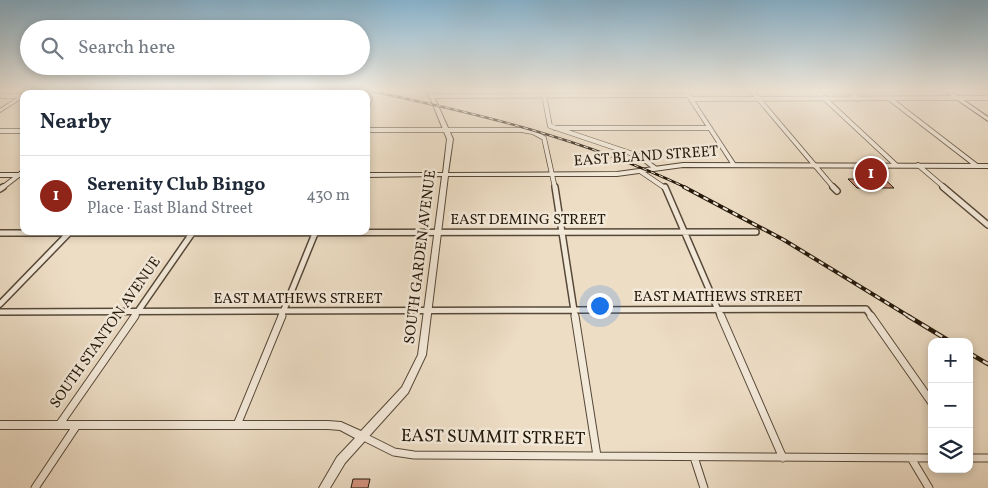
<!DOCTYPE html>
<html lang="en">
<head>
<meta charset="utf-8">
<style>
  body { margin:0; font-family:Vollkorn,serif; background:#f6f6f7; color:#1f2937 }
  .controls { position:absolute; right:15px; bottom:15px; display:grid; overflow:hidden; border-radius:10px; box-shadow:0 2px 8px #0003 }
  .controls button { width:45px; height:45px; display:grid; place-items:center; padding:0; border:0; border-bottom:1px solid #e0e1e3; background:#fff; color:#1f2937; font:25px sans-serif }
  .you { position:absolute; left:599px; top:305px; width:18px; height:18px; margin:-12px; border:4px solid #fff; border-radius:50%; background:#1a73e8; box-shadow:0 0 0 8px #1a73e833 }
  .badge { display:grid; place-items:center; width:32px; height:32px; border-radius:50%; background:#8f2418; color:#fff; font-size:16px; font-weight:700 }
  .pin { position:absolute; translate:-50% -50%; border:2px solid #fff; box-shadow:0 1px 5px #0006 }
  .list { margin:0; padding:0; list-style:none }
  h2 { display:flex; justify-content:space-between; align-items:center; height:65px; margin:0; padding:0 20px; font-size:21px }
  h2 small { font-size:16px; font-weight:400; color:#747a83 }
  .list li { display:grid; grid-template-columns:32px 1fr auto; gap:15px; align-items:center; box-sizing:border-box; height:80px; padding:0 20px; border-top:1px solid #e0e1e3 }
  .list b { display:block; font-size:19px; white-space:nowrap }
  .list p { margin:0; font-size:16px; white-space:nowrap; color:#747a83 }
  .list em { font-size:16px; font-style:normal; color:#747a83 }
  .icon { flex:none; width:28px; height:28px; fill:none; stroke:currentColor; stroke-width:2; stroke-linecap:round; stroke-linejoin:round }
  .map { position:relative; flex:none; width:988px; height:488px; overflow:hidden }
  .search { position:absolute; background:#fff; box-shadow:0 2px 8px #0003; left:20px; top:20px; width:350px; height:55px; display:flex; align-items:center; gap:12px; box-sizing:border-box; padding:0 18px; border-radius:28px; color:#747a83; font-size:19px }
  .panel { position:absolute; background:#fff; box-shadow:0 2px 8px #0003; left:20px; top:90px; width:350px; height:145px; border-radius:10px }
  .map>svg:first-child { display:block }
  .building { fill:#d69582; stroke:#231709 }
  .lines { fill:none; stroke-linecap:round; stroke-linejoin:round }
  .minor-far2-casing { stroke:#564838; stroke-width:5.5 }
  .minor-far1-casing { stroke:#564838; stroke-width:8 }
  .minor-casing { stroke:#564838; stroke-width:9 }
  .tertiary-casing { stroke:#564838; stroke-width:2 }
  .secondary-casing { stroke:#231709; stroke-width:2 }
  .minor-far2 { stroke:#f3e9d9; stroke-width:4 }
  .minor-far1 { stroke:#f3e9d9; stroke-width:5 }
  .minor { stroke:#f3e9d9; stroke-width:7 }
  .tertiary { fill:#f3e9d9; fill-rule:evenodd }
  .secondary { fill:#f3e9d9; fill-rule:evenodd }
  .rail-far2-casing { stroke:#231709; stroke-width:2.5 }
  .rail-far1-casing { stroke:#231709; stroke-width:4 }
  .rail-casing { stroke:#231709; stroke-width:4.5 }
  .rail-far2 { stroke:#f3e9d9; stroke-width:1; stroke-dasharray:4.5; stroke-linecap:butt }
  .rail-far1 { stroke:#f3e9d9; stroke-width:2; stroke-dasharray:5.5; stroke-linecap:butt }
  .rail { stroke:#f3e9d9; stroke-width:2.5; stroke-dasharray:8; stroke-linecap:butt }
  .labels { text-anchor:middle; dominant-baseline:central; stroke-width:5; stroke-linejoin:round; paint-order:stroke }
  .street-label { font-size:15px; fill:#231709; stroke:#f3e9d9 }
  .near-street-label { font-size:18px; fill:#231709; stroke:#f3e9d9 }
</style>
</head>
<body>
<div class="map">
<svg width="988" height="488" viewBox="0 0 988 488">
  <rect width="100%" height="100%" fill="#edddc5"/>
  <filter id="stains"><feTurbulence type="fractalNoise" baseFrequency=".004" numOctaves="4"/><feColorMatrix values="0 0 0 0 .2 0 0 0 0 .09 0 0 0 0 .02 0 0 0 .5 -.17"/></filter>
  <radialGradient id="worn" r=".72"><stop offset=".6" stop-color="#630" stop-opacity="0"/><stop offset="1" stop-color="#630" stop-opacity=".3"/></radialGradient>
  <path class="building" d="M858 169 875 170 894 188H857L848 179H868Z
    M353 479H370L368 488H351Z"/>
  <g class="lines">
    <defs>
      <path id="minor-far2" d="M543 90 550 126 639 156 655 168
        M685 90 734 165
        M751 90 834 188
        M848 90 858 99
        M120 94 125 90
        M205 94 208 90
        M288 94 291 90
        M0 96H24
        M366 96 370 99 366 109
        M430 96 688 95
        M824 98 896 165
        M691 99 988 98
        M890 99 977 166
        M555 128H710
        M366 130H521L533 132 544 138 555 188
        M0 131H24
        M918 165 945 188
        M640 171 665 188
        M2 188 24 171"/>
      <path id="minor-far1" d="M555 187 575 317
        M665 187 721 317
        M833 187 837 191
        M943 187 988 225
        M0 189 3 187
        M0 233 756 232
        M0 304 69 233
        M0 312 866 309 872 317
        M134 317 193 232
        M281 317 316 231"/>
      <path id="minor" d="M575 316 597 456
        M721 316 783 458
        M871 316 932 403
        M59 425 135 316
        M237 425 282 316
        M362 436 394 452 414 455 932 458
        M694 457 704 488
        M911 458 929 488
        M969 458H988
        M35 488 77 425"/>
      <path id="tertiary" d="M29 90H34L29 94H24V97L0 112V109Z
        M427 90H431L453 139 448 173 617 172 683 163 988 164V168L683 167 617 176H448L426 355 408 393 345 463 330 488H319L337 457 355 438 340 430 328 429H0V421H328L341 422 361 431 402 387 418 355 442 176 366 177V173H443L447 139Z
        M0 173H24V177H0Z"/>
      <path id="secondary" d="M943 90H949L988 117V121Z"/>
    </defs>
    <use href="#minor-far2" class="minor-far2-casing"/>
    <use href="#minor-far1" class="minor-far1-casing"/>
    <use href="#minor" class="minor-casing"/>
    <use href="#tertiary" class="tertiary-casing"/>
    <use href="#secondary" class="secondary-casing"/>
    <use href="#minor-far2" class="minor-far2"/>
    <use href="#minor-far1" class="minor-far1"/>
    <use href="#minor" class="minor"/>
    <use href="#tertiary" class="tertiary"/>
    <use href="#secondary" class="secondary"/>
    <defs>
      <path id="rail-far2" d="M366 90C480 114 581 138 687 188"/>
      <path id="rail-far1" d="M684 187 784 240 910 317"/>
      <path id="rail" d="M908 316 951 342
        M969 353 988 364"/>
    </defs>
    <use href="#rail-far2" class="rail-far2-casing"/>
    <use href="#rail-far1" class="rail-far1-casing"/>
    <use href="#rail" class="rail-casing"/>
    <use href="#rail-far2" class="rail-far2"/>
    <use href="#rail-far1" class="rail-far1"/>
    <use href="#rail" class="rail"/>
  </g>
  <linearGradient id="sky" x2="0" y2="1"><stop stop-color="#88b7d4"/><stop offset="0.57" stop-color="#f7f0e5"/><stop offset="1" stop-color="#f7f0e5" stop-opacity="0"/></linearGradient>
  <rect width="988" height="159" fill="url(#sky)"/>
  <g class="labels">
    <g class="street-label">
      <text transform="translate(646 157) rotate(-4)">EAST BLAND STREET</text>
      <text x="528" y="220">EAST DEMING STREET</text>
      <text transform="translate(421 257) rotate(-83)">SOUTH GARDEN AVENUE</text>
      <text x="718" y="297">EAST MATHEWS STREET</text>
      <text x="298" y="299">EAST MATHEWS STREET</text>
      <text transform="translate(106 333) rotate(-55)">SOUTH STANTON AVENUE</text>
    </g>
    <g class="near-street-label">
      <text transform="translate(493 438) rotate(1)">EAST SUMMIT STREET</text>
    </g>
  </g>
  <rect width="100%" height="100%" filter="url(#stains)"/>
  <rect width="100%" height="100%" fill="url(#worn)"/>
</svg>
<div class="controls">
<button>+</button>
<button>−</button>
<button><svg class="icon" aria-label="layers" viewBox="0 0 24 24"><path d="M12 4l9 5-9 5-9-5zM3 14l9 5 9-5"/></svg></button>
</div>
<div class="you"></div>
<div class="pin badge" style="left:871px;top:174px">1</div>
<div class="search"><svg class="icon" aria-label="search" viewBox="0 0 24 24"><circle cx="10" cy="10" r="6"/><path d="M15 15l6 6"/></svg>Search here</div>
<section class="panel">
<h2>Nearby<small></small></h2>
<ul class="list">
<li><span class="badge">1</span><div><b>Serenity Club Bingo</b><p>Place · East Bland Street</p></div><em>430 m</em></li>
</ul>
</section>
</div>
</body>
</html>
